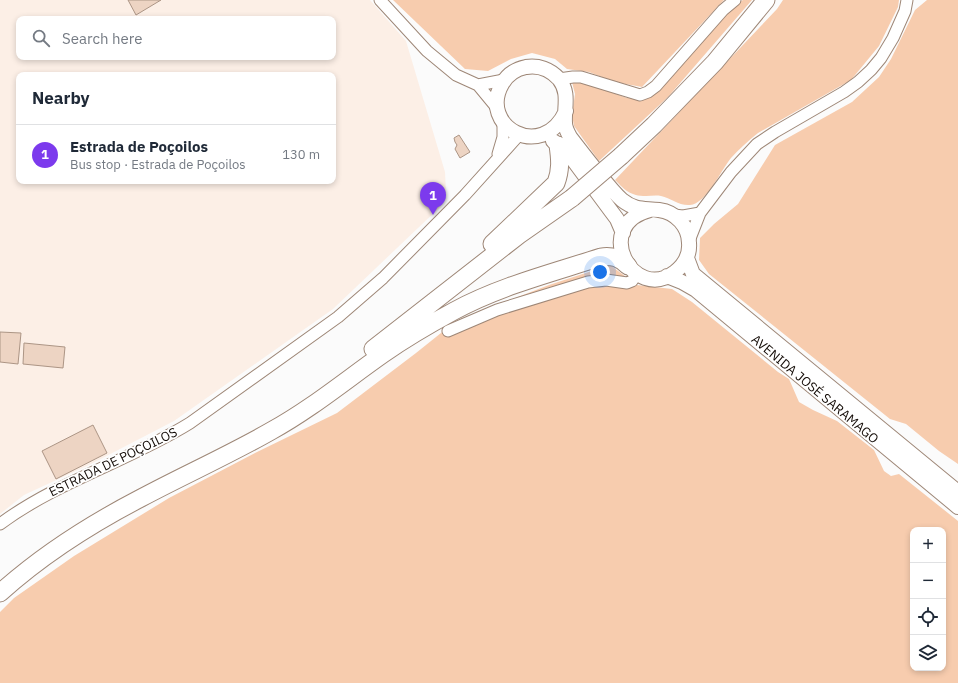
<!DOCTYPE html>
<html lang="en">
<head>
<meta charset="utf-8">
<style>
  body { margin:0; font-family:"IBM Plex Sans",sans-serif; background:#f2f2f3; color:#1f2937 }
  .controls { position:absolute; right:12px; bottom:12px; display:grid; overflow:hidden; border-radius:8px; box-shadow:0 2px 6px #0003 }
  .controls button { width:36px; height:36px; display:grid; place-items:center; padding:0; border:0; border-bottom:1px solid #e0e1e3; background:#fff; color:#1f2937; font:20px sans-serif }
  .you { position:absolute; left:600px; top:272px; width:14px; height:14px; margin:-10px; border:3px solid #fff; border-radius:50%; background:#1a73e8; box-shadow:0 0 0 6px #1a73e833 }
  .badge { display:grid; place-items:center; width:26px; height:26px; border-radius:50%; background:#7c3aed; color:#fff; font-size:13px; font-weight:700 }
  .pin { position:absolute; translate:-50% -33px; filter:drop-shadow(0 1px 2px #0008) }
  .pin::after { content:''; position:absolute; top:21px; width:14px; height:12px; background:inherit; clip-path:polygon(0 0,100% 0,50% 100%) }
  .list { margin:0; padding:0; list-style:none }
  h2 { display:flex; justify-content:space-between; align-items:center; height:52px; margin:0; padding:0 16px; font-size:17px }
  h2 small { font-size:13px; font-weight:400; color:#747a83 }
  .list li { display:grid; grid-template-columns:26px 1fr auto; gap:12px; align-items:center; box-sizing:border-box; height:60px; padding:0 16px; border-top:1px solid #e0e1e3 }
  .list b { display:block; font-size:15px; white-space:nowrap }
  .list p { margin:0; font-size:13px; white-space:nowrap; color:#747a83 }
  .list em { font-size:13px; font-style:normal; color:#747a83 }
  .icon { flex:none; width:22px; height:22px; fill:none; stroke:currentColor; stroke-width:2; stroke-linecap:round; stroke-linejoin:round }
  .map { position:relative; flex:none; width:958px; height:683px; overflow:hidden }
  .search { position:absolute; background:#fff; box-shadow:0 2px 6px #0003; left:16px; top:16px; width:320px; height:44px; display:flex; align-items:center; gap:10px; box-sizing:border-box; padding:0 14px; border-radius:8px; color:#747a83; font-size:15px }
  .panel { position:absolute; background:#fff; box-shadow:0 2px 6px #0003; left:16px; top:72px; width:320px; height:112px; border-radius:8px }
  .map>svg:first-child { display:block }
  .built { fill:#fcefe6; fill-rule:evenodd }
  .green { fill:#f7ccae; fill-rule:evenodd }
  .building { fill:#edd4c3; stroke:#ac9585 }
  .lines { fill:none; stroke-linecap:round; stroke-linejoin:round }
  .minor-casing { stroke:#9e8777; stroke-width:13 }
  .major-casing { stroke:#9e8777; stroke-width:16 }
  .highway-casing { stroke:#9e8777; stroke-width:19 }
  .minor { stroke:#fff; stroke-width:11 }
  .major { stroke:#fff; stroke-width:14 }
  .highway { stroke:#fff; stroke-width:17 }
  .highway-bridge-casing { stroke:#9e8777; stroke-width:19; stroke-linecap:butt }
  .highway-bridge { stroke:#fff; stroke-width:17 }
  .labels { text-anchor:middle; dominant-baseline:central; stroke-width:3.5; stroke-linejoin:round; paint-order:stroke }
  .street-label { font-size:13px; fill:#130b06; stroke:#fff }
</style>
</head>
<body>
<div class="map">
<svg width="958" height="683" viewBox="0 0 958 683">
  <rect width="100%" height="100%" fill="#fbfbfb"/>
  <path class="built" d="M0 0H370L406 41 445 172 446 192 439 208 333 309 174 421 91 464 24 495 0 514ZM19 19H333V57H19ZM19 75H333V181H19Z"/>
  <path class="green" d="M393 0H724L642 87 615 82 589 72 567 69 555 59 532 53 511 59 488 71 465 69Z
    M743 0H752L668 97 599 161 574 126 572 115 575 94 572 82 588 84 627 98 646 99 734 5Z
    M783 0H899L898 7 879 46 851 80 758 133C748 141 739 149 731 158 721 170 706 204 690 205 679 206 671 198 661 196 656 195 651 196 646 196 630 196 625 190 615 180L777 9Z
    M927 0H958V464L939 451 906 424 890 419 709 274 699 260 700 238 714 224 738 204 775 145 852 102 879 77 891 59 915 10Z
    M610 265 637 285 672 289 692 302 778 372 789 379 799 402 813 410 837 421 874 450 884 471 891 476 899 474 958 521V683H0V612L14 598 74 556 169 498 257 452 337 413 416 353 456 321 549 285ZM913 530H943V668H913Z"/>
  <path class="building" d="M128 0H161L136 15Z
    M459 135 470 152 460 158 455 149 457 145 455 142 454 138Z
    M0 332 21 333 18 364 0 362Z
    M24 343 65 347 63 368 23 364Z
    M93 425 107 453 56 479 42 451Z"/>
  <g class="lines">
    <defs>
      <path id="minor" d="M380 0 427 51 456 75 478 85 497 108
        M559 79 573 77H581L640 95 648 92 656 86 723 10 735 0
        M478 85 504 80
        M498 154 503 137V121
        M674 215 683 216 700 213
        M689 241 700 213 731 172 757 144 775 132 844 92 858 82 871 70 881 58 893 38 905 11 907 0
        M448 331 497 310 588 282 606 280 627 283 632 281 637 274
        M0 524C58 481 129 461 190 423L338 317 383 278 465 195 519 135"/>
      <path id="major" d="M566 111C542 163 478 126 502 84 507 75 516 69 526 67 538 65 550 69 559 79 570 93 564 107 565 123 565 128 568 133 570 137 580 150 590 163 600 175 607 184 614 193 622 200 636 211 644 208 659 210 676 212 689 227 689 243 690 255 684 265 675 272 633 304 591 225 650 210
        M553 141 568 153 611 211 617 219 623 233
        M687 258 693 274 958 492
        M667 276 682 282 696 290 958 507"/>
      <path id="highway" d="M621 156 654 125 715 62 766 0
        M492 244 556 183C561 170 560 159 558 145
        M373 349 519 235 572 198
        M0 593C42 555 91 524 141 498 184 475 229 455 271 431 311 409 346 380 383 354 406 338 430 324 454 311 500 286 552 273 601 257 612 255 620 258 628 266"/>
    </defs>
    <use href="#minor" class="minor-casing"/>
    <use href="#major" class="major-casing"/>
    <use href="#highway" class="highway-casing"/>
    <use href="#minor" class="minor"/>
    <use href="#major" class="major"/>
    <use href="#highway" class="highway"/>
    <defs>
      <path id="highway-bridge" d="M572 198 621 156"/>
    </defs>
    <use href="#highway-bridge" class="highway-bridge-casing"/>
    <use href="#highway-bridge" class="highway-bridge"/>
  </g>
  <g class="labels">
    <g class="street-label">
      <text transform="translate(815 389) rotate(40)">AVENIDA JOSÉ SARAMAGO</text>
      <text transform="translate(113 462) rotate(-26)">ESTRADA DE POÇOILOS</text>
    </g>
  </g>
</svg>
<div class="controls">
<button>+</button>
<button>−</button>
<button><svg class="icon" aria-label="locate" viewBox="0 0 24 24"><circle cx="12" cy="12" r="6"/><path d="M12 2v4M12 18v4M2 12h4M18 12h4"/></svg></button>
<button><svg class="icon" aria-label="layers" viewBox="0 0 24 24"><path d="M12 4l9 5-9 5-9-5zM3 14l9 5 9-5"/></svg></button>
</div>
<div class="you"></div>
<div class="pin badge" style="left:433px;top:215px">1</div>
<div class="search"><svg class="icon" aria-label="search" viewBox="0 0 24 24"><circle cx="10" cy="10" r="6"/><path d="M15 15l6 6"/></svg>Search here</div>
<section class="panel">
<h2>Nearby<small></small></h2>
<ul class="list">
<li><span class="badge">1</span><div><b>Estrada de Poçoilos</b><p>Bus stop · Estrada de Poçoilos</p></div><em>130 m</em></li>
</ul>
</section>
</div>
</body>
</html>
